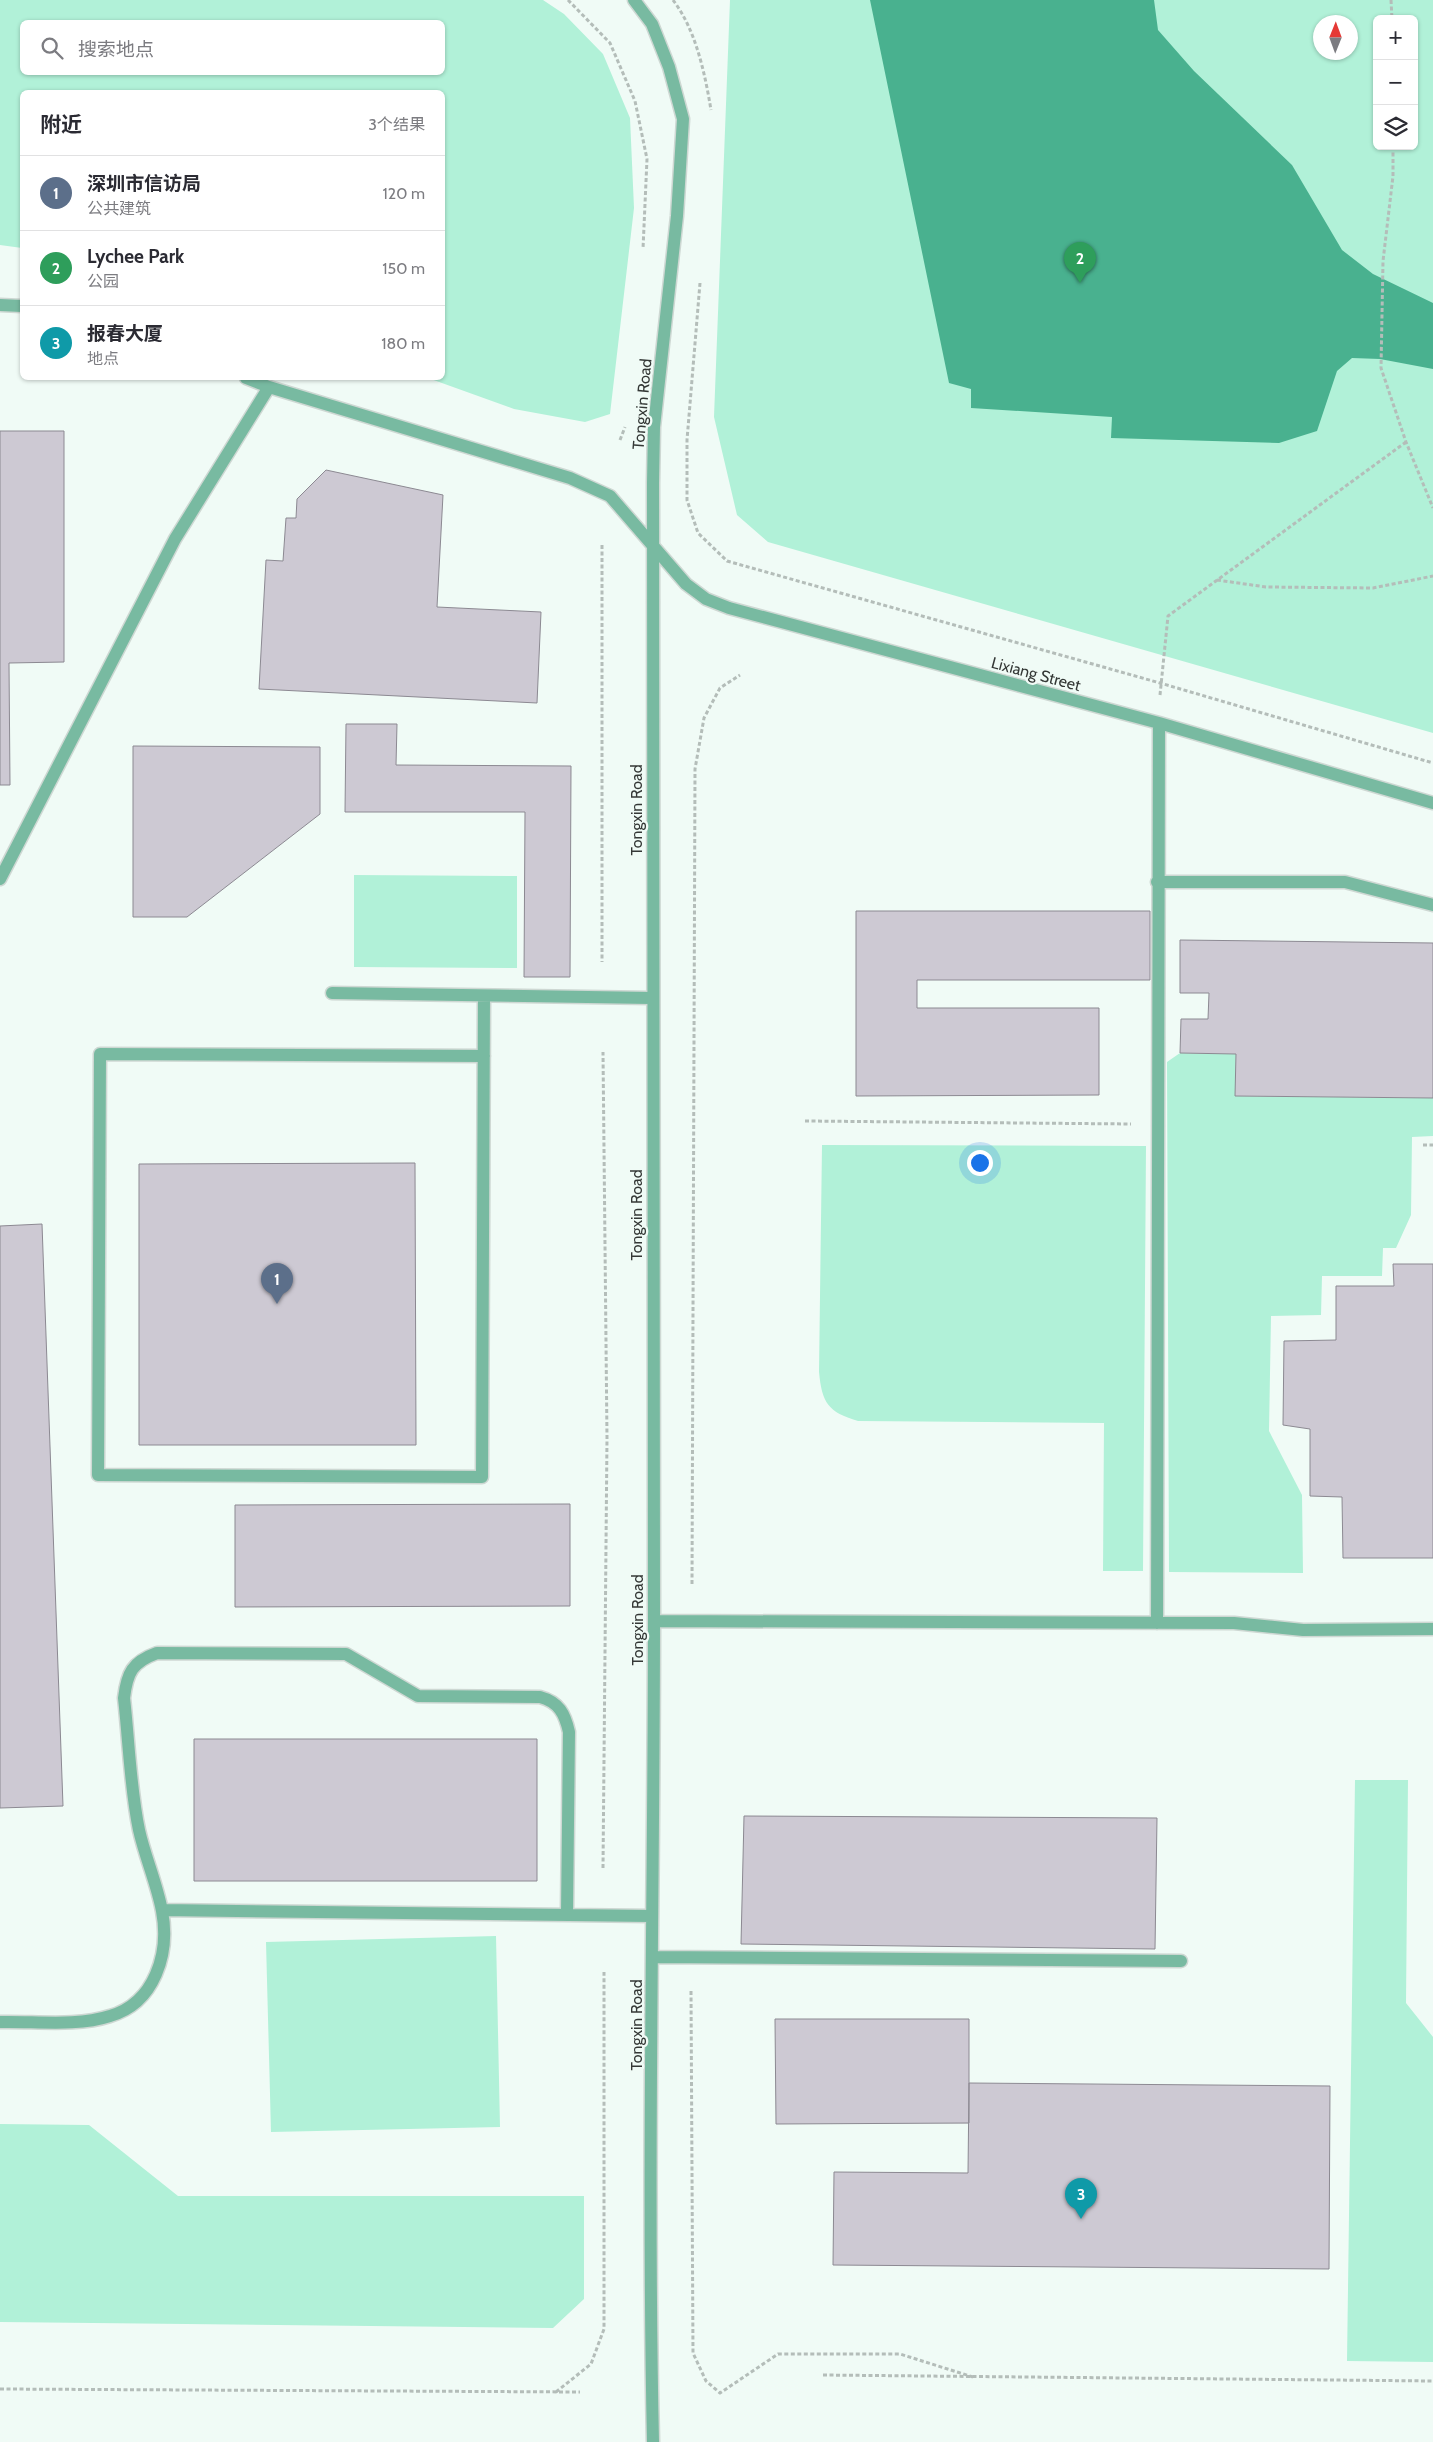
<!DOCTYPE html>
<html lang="zh">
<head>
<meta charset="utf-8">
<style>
  body { margin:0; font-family:Cabin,"Noto Sans SC",sans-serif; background:#f2f2f3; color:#2b2b33 }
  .controls { position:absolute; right:15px; top:15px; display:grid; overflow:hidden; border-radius:8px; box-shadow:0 1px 4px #0004 }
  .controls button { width:45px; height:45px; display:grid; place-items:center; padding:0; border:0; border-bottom:1px solid #e1e1e2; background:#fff; color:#2b2b33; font:25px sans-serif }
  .compass { position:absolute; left:1313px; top:15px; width:45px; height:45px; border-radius:50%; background:#fff; box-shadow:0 1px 4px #0004; rotate:1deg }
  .you { position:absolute; left:979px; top:1162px; width:18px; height:18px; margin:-12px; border:4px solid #fff; border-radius:50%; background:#1a73e8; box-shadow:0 0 0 8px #1a73e833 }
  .badge { display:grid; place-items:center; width:32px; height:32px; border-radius:50%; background:#6e33a9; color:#fff; font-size:16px; font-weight:700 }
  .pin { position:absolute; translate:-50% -41px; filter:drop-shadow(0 1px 2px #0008) }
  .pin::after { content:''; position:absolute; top:26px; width:18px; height:15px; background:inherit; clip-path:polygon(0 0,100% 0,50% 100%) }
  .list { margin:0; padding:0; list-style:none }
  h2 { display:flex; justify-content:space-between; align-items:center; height:65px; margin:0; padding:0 20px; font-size:21px }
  h2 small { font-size:16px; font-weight:400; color:#7c7c81 }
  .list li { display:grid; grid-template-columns:32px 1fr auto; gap:15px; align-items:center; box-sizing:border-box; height:75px; padding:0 20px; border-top:1px solid #e1e1e2 }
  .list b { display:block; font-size:19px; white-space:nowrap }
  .list p { margin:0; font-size:16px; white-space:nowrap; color:#7c7c81 }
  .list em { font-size:16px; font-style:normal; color:#7c7c81 }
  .icon { flex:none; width:28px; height:28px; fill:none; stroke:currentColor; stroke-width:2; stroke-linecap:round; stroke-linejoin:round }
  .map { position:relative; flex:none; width:1433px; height:2442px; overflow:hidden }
  .search { position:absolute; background:#fff; box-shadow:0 1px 4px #0004; left:20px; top:20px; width:425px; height:55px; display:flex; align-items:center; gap:12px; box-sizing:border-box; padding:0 18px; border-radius:8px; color:#7c7c81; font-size:19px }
  .panel { position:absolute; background:#fff; box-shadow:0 1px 4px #0004; left:20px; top:90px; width:425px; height:290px; border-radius:8px }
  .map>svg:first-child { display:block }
  .green { fill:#b1f1d8; fill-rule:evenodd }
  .water { fill:#49b18f }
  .building { fill:#cdc9d3; stroke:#8c8992 }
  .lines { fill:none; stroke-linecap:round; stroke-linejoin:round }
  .minor-casing { stroke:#ced8d3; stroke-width:15 }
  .path { stroke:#b4bdb9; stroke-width:3; stroke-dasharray:4 2.5; stroke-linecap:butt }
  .minor { stroke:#78baa1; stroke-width:12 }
  .labels { text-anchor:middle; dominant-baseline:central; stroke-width:4.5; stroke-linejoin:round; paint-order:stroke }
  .street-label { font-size:16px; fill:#343836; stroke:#f0fbf6 }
</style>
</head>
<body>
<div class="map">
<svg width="1433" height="2442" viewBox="0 0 1433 2442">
  <rect width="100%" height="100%" fill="#f0fbf6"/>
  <path class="green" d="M0 0H543L564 14 603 54 630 118 634 208 610 414 585 422 514 409 428 378H442V92H22V248L0 245ZM22 22H442V72H22Z
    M730 0H1433V733L768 542 737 515 714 417ZM1377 19H1414V146H1377ZM1320 22H1350V52H1320Z
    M354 875 517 876V968L354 967Z
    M1180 1053 1236 1054V1096L1433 1098V1136L1412 1137 1411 1215 1396 1248H1383L1382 1276H1322L1321 1315 1271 1316 1269 1431 1302 1495 1303 1573 1169 1572 1167 1062Z
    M822 1145 1146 1146 1143 1571H1103L1104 1423 858 1421C828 1412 822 1403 819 1372Z
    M1355 1780H1408L1406 2003 1433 2037V2362L1347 2361Z
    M496 1936 500 2127 271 2132 266 1942Z
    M0 2124 89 2125 178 2196H584V2299L553 2328 0 2322Z"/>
  <path class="water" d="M870 0H1154L1158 30 1194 71 1292 165 1342 250 1373 274 1433 303V369L1380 359 1352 358 1337 371 1317 431 1279 443 1111 438 1112 417 971 408V389L949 383Z"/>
  <path class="building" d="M0 431H64V662L9 663 10 785H0Z
    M326 470 443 495 437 607 541 612 537 703 259 689 266 560 283 561 286 518H296L297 499Z
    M346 724H397L396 765 571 766 570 977H524L525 812H345Z
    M133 746 320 747V814L187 917H133Z
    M856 911H1150V980H917V1008H1099V1095L856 1096Z
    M1180 940 1433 943V1098L1235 1096 1236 1054 1180 1053 1181 1019H1208L1209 993H1180Z
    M415 1163 416 1445H139V1164Z
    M42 1224 63 1806 0 1808V1226Z
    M1393 1264H1433V1558H1343L1342 1497 1310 1496V1429L1283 1425 1284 1341 1336 1340V1286H1394Z
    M570 1504V1606L235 1607V1505Z
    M194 1739H537V1881H194Z
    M744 1816 1157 1818 1155 1949 741 1944Z
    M775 2019H969V2123L776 2124Z
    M969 2083 1330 2086 1329 2269 833 2265 834 2172 968 2173Z"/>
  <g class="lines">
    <defs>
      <path id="minor" d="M634 0 652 24 669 67 683 119 677 216 654 427 653 483C650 861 653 1238 654 1615 654 1891 647 2167 653 2442
        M0 305 22 306
        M246 378 269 387 570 478 610 496 686 584 706 599 729 608 1159 723 1433 803
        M0 879 175 539 269 387
        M1157 882H1345L1433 905
        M332 993 651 998
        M484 1056 100 1054 98 1475 482 1477 484 996
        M654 1621 1234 1623 1303 1630 1433 1629
        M1157 1623 1159 723
        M162 1910 651 1916
        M652 1957 1181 1961
        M0 2022C35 2021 76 2027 110 2016 155 2003 170 1953 162 1911 157 1884 145 1857 139 1830 130 1787 129 1742 124 1698 127 1673 132 1662 157 1653L346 1654 418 1696 540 1697C559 1702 565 1714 569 1732L567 1914"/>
    </defs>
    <use href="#minor" class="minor-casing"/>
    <path class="path" d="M568 0 610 43 635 101 647 159 643 249
      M673 0C696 30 705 74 711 110
      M1391 0 1392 19
      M1393 146V176L1383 261 1381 368 1406 442 1433 508
      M700 283 687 440V500L698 533 727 561 1160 683 1433 763
      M620 440 625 427
      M602 545V962
      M1217 580 1266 587 1373 588 1433 576
      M1160 695 1168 616 1406 442
      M805 1121 1131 1124
      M1423 1145H1433
      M692 1584 695 769 704 718 720 688 740 675
      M603 1868 607 1438 603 1052
      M691 1991 693 2353 706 2381 720 2393 778 2354H900L973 2377
      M823 2375 1433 2381
      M0 2389 580 2392
      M556 2392 591 2364 604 2329V1972"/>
    <use href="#minor" class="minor"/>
  </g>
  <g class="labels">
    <g class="street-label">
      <text transform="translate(642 404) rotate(-85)">Tongxin Road</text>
      <text transform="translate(1036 674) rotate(15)">Lixiang Street</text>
      <text transform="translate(636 810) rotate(-90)">Tongxin Road</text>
      <text transform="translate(636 1215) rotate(-90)">Tongxin Road</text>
      <text transform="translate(637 1620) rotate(-90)">Tongxin Road</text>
      <text transform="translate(636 2025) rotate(-90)">Tongxin Road</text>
    </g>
  </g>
</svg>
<div class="controls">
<button>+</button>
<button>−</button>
<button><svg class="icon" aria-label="layers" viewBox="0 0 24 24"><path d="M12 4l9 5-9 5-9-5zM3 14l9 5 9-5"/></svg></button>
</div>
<svg class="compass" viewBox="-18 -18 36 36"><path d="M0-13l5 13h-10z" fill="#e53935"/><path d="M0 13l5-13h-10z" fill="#7c7c81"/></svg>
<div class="you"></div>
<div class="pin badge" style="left:277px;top:1304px;background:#5c6f8a">1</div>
<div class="pin badge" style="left:1080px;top:283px;background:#2e9e5b">2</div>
<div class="pin badge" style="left:1081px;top:2219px;background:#0f9aa8">3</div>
<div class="search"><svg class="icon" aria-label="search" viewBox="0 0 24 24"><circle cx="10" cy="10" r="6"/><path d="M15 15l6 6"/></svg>搜索地点</div>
<section class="panel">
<h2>附近<small>3个结果</small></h2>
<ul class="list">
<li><span class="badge" style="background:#5c6f8a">1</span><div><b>深圳市信访局</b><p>公共建筑</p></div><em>120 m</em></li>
<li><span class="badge" style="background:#2e9e5b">2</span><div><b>Lychee Park</b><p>公园</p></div><em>150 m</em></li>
<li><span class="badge" style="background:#0f9aa8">3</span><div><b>报春大厦</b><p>地点</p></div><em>180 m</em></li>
</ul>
</section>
</div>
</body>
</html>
